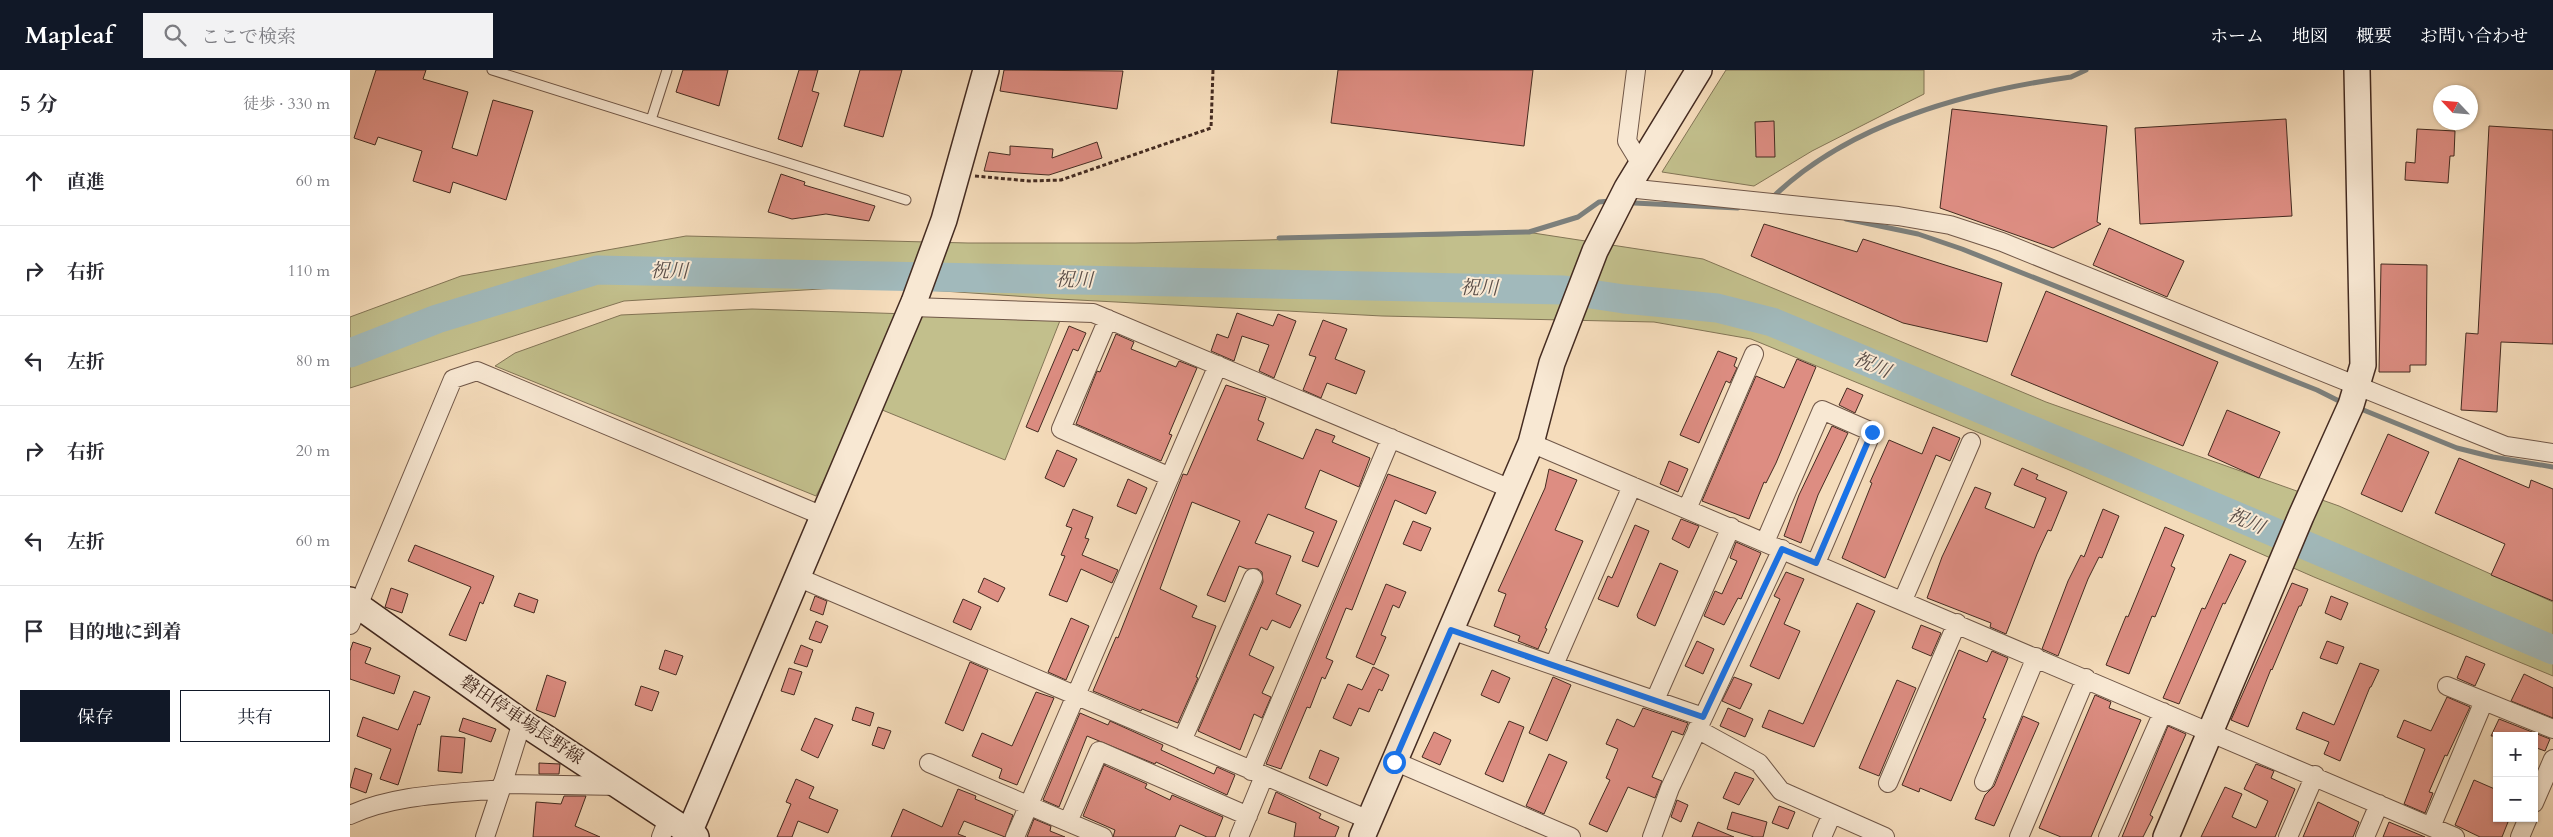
<!DOCTYPE html>
<html lang="ja">
<head>
<meta charset="utf-8">
<style>
  body { margin:0; font-family:Cardo,"Noto Serif JP",serif; background:#f2f2f3; color:#2b2b33 }
  .controls { position:absolute; right:15px; bottom:15px; display:grid; overflow:hidden; border-radius:0px; box-shadow:0 1px 4px #0004 }
  .controls button { width:45px; height:45px; display:grid; place-items:center; padding:0; border:0; border-bottom:1px solid #e1e1e2; background:#fff; color:#2b2b33; font:25px sans-serif }
  .compass { position:absolute; left:2083px; top:15px; width:45px; height:45px; border-radius:50%; background:#fff; box-shadow:0 1px 4px #0004; rotate:296deg }
  .stop { position:absolute; width:15px; height:15px; margin:-11px; border:4px solid #1a73e8; border-radius:50%; background:#fff }
  .stop.end { background:#1a73e8; border-color:#fff; box-shadow:0 1px 5px #0008 }
  .list { margin:0; padding:0; list-style:none }
  h2 { display:flex; justify-content:space-between; align-items:center; height:65px; margin:0; padding:0 20px; font-size:21px }
  h2 small { font-size:16px; font-weight:400; color:#7c7c81 }
  .list li { display:grid; grid-template-columns:32px 1fr auto; gap:15px; align-items:center; box-sizing:border-box; height:90px; padding:0 20px; border-top:1px solid #e1e1e2 }
  .list b { display:block; font-size:19px; white-space:nowrap }
  .list em { font-size:16px; font-style:normal; color:#7c7c81 }
  .actions { display:flex; gap:10px; padding:15px 20px }
  .actions a { flex:1; padding:11px 0; border:1px solid #111827; border-radius:0px; text-align:center; font-size:18px; color:#111827 }
  .actions .main { background:#111827; color:#fff }
  .icon { flex:none; width:28px; height:28px; fill:none; stroke:currentColor; stroke-width:2; stroke-linecap:round; stroke-linejoin:round }
  .map { position:relative; flex:none; width:2203px; height:767px; overflow:hidden }
  header { display:flex; align-items:center; gap:30px; box-sizing:border-box; height:70px; padding:0 25px; background:#111827; color:#fff }
  header strong { font-size:24px }
  nav { display:flex; gap:28px; margin-inline-start:auto; font-size:18px }
  .search { width:350px; height:45px; background:#f2f2f3; display:flex; align-items:center; gap:12px; box-sizing:border-box; padding:0 18px; border-radius:0px; color:#7c7c81; font-size:19px }
  main { display:flex }
  aside { flex:1; background:#fff }
  .map>svg:first-child { display:block }
  .green { fill:#c2bf8c; stroke:#837556 }
  .lines { fill:none; stroke-linecap:round; stroke-linejoin:round }
  .stream { stroke:#7c807d; stroke-width:5 }
  .river { stroke:#a1b9bb; stroke-width:29 }
  .building { fill:#dd8d82; stroke:#442b21 }
  .lane-casing { stroke:#705748; stroke-width:11 }
  .street-casing { stroke:#705748; stroke-width:20 }
  .secondary-casing { stroke:#442b21; stroke-width:28 }
  .path { stroke:#442b21; stroke-width:3; stroke-dasharray:4 2.5; stroke-linecap:butt }
  .lane { stroke:#f8e8d3; stroke-width:9 }
  .street { stroke:#f8e8d3; stroke-width:18 }
  .secondary { stroke:#f8e8d3; stroke-width:25 }
  .route { stroke:#1a73e8; stroke-width:6 }
  .labels { text-anchor:middle; dominant-baseline:central; stroke-width:4; stroke-linejoin:round; paint-order:stroke }
  .street-label { font-size:18px; fill:#442b21; stroke:#f8e8d3 }
  .water-label { font-size:19px; font-style:italic; fill:#5b4e48; stroke:#f8e8d3 }
</style>
</head>
<body>
<header>
<strong>Mapleaf</strong>
<div class="search"><svg class="icon" aria-label="search" viewBox="0 0 24 24"><circle cx="10" cy="10" r="6"/><path d="M15 15l6 6"/></svg>ここで検索</div>
<nav><a>ホーム</a><a>地図</a><a>概要</a><a>お問い合わせ</a></nav>
</header>
<main>
<aside>
<h2>5 分<small>徒歩 · 330 m</small></h2>
<ul class="list">
<li><svg class="icon" aria-label="ahead" viewBox="0 0 24 24"><path d="M12 20V5M6 11l6-6 6 6"/></svg><div><b>直進</b></div><em>60 m</em></li>
<li><svg class="icon" aria-label="right" viewBox="0 0 24 24"><path d="M7 20v-9h11M14 6l5 5-5 5"/></svg><div><b>右折</b></div><em>110 m</em></li>
<li><svg class="icon" aria-label="left" viewBox="0 0 24 24"><path d="M17 20v-9H6M10 6l-5 5 5 5"/></svg><div><b>左折</b></div><em>80 m</em></li>
<li><svg class="icon" aria-label="right" viewBox="0 0 24 24"><path d="M7 20v-9h11M14 6l5 5-5 5"/></svg><div><b>右折</b></div><em>20 m</em></li>
<li><svg class="icon" aria-label="left" viewBox="0 0 24 24"><path d="M17 20v-9H6M10 6l-5 5 5 5"/></svg><div><b>左折</b></div><em>60 m</em></li>
<li><svg class="icon" aria-label="arrive" viewBox="0 0 24 24"><path d="M6 21V4h12l-3 4 3 4H6"/></svg><div><b>目的地に到着</b></div></li>
</ul>
<div class="actions"><a class="main">保存</a><a>共有</a></div>
</aside>
<div class="map">
<svg width="2203" height="767" viewBox="0 0 2203 767">
  <rect width="100%" height="100%" fill="#f5dcbb"/>
  <filter id="stains"><feTurbulence type="fractalNoise" baseFrequency=".004" numOctaves="4"/><feColorMatrix values="0 0 0 0 .2 0 0 0 0 .09 0 0 0 0 .02 0 0 0 .5 -.17"/></filter>
  <radialGradient id="worn" r=".72"><stop offset=".6" stop-color="#630" stop-opacity="0"/><stop offset="1" stop-color="#630" stop-opacity=".3"/></radialGradient>
  <path class="green" d="M1376 0H1574V24L1462 81 1404 116 1312 102Z
    M1170 161 1353 189 1696 332 1989 436 2203 532V606L1964 507 1717 399 1401 269 1304 252 1032 246 709 229 520 216 274 231 0 318V247L111 206 336 166 618 173H785L1128 165Z
    M402 239 559 244 713 243 655 390 520 335 553 256 466 426 145 296 165 283 271 245Z"/>
  <g class="lines">
    <path class="stream" d="M1424 126C1500 53 1619 21 1721 7L1736 0
      M1284 133 1388 138
      M1496 149 1568 164 1612 179 1967 320 1993 333
      M929 168 1179 162 1228 147 1249 132 1260 131
      M2006 337 2107 378 2143 387 2203 397"/>
    <path class="river" d="M0 283 87 249 247 200 1214 220 1274 229 1367 238 1422 252 1763 394 2203 580"/>
  </g>
  <path class="building" d="M26 0H76L73 9 118 22 102 78 127 86 143 30 183 41 156 130 103 112 100 123 63 111 72 81 28 67 25 75 4 68Z
    M333 0H378L369 36 326 22Z
    M449 0H468L462 21 469 23 452 77 428 69Z
    M510 0H552L533 67 494 56Z
    M654 0 773 1 767 39 650 21Z
    M988 0H1183L1174 76 981 53Z
    M1602 39 1757 56 1747 152 1751 154 1703 178 1590 138Z
    M1936 49 1942 146 1790 154 1785 58Z
    M1424 51 1425 87H1406L1405 52Z
    M2139 56 2203 60V274L2151 272 2147 342 2111 340 2116 263 2128 264Z
    M2067 59 2105 61 2104 86H2100L2098 113 2055 110 2056 92 2065 93Z
    M747 72 752 88 699 105 634 101 639 82 660 85V76L703 79 702 88Z
    M431 104 455 112 454 115 525 136 519 151 476 144 442 149 418 142Z
    M1414 154 1507 182 1513 169 1652 213 1637 272 1553 253 1401 186Z
    M1759 158 1834 191 1817 227 1743 195Z
    M2031 194 2077 195 2076 295H2060V302H2029Z
    M1696 221 1868 292 1833 376 1661 305Z
    M887 243 923 256 928 244 946 251 924 308 909 301 919 275 892 266 884 291 861 281 867 264 878 268Z
    M973 250 997 259 985 289 1015 301 1006 324 977 313 971 328 953 320 966 287 959 285Z
    M719 256 736 263 728 281 723 279 688 362 676 357Z
    M766 264 784 272 781 279 826 297 829 291 847 298 819 364 822 365 811 391 726 354 747 301 750 302Z
    M1368 281 1387 288 1384 296 1387 298 1380 313 1376 311 1349 373 1330 365Z
    M1447 289 1466 297 1426 393 1416 413 1414 412 1399 449 1352 431 1406 306 1434 318Z
    M876 315 916 328 908 350 914 353 907 370 953 389 966 359 985 366 982 372 1020 388 1009 417 970 400 955 438 987 451 968 497 952 491 964 462 918 444 905 473 941 486 926 524 951 535 940 558 922 550 917 560 911 557 899 585 924 597 912 623 921 627 912 648 904 644 890 680 848 661 913 512 912 502 908 499H897L889 496 875 532 857 525 890 451 842 432 810 519 847 536 842 547 866 556 846 607 848 608 828 653 792 639 791 641 743 621 766 567 768 568 833 404 837 405Z
    M1497 318 1513 325 1505 343 1489 335Z
    M1877 340 1930 362 1909 408 1858 385Z
    M1482 356 1498 363 1468 425 1451 473 1434 466 1449 425Z
    M1583 357 1610 368 1600 391 1586 385 1535 508 1492 488 1522 413 1520 412 1539 370 1572 384Z
    M2038 364 2079 382 2052 442 2011 424Z
    M707 380 727 389 714 417 695 408Z
    M2109 388 2179 418 2181 410 2203 419V531L2141 505 2155 474 2085 443Z
    M1319 391 1338 399 1328 422 1310 414Z
    M1672 398 1688 405 1686 409 1717 422 1701 461 1698 460 1687 484 1656 564 1640 557 1641 553 1577 528 1592 487 1625 417 1641 423 1635 438 1684 458 1696 428 1664 415Z
    M1199 399 1227 410 1205 460 1233 471 1195 558 1197 559 1188 579 1168 571 1170 566 1144 556 1156 524 1148 521 1195 418Z
    M1038 404 1086 422 1076 444 1045 430 1002 540 996 538 976 588 983 591 975 609 972 607 960 638 957 637 931 699 916 694Z
    M778 409 797 418 786 444 767 436Z
    M723 439 743 447 735 468 739 469 732 485 768 500 762 513 731 499 717 532 699 525 715 486 711 485 722 458 716 456Z
    M1753 439 1769 446 1752 488 1749 487 1738 509 1708 586 1692 579 1718 511 1731 485 1734 487Z
    M1331 449 1349 456 1339 478 1322 469Z
    M1063 451 1081 458 1071 481 1053 474Z
    M1285 455 1299 461 1268 537 1248 529 1258 506 1262 508Z
    M1815 457 1834 465 1821 496 1825 498 1805 547 1802 546 1779 604 1756 595 1776 546 1778 547Z
    M1386 472 1411 483 1391 529 1388 528 1374 555 1354 546 1365 521 1372 524 1387 491 1380 488Z
    M65 475 144 506 133 534 130 532 116 571 99 565 121 517 58 491Z
    M1880 484 1896 491 1875 534 1873 533 1829 634 1813 628 1852 538 1855 539Z
    M1310 493 1328 501 1305 556 1288 548 1287 545Z
    M1436 502 1454 509 1434 554 1450 561 1429 609 1400 596 1430 529 1424 526Z
    M634 508 655 518 648 532 628 522Z
    M1942 513 1958 519 1951 536H1949L1922 600 1921 599 1898 657 1881 650Z
    M1036 514 1056 522 1049 538 1043 535 1031 565 1036 567 1024 595 1006 587Z
    M41 518 58 524 52 543 35 537Z
    M169 523 188 530 184 543 164 536Z
    M465 526 477 531 473 545 460 540Z
    M1981 526 1998 533 1991 550 1975 543Z
    M613 529 631 537 621 560 603 552Z
    M1507 533 1525 541 1464 677 1412 657 1419 640 1453 654Z
    M721 548 739 556 716 610 698 602Z
    M466 551 478 556 471 573 459 569Z
    M1571 555 1591 563 1581 586 1562 578Z
    M1347 571 1364 579 1353 604 1335 596Z
    M1977 571 1994 577 1987 594 1970 588Z
    M3 572 21 578 15 593 50 606 44 624 0 609V581Z
    M451 575 463 580 457 597 444 593Z
    M315 580 333 586 326 605 309 599Z
    M1609 580 1637 592 1642 581 1658 588 1633 648 1636 649 1601 731 1570 718 1569 722 1552 715Z
    M2116 586 2135 594 2125 616 2107 608Z
    M620 592 638 600 613 661 595 653Z
    M2010 593 2029 600 2021 617H2020L1990 691 1974 684 1979 672 1946 659 1953 642 1984 655Z
    M1023 597 1039 605 1032 621 1029 619 1019 642 1009 638 1001 656 983 648 998 614 1012 620Z
    M439 598 452 602 444 625 431 621Z
    M1142 600 1160 608 1149 633 1131 625Z
    M2174 604 2203 618V648L2161 631Z
    M197 605 216 612 205 647 186 640Z
    M1203 607 1221 615 1197 671 1179 663Z
    M1384 607 1402 614 1390 639 1372 631Z
    M1547 610 1566 618 1529 706 1509 698Z
    M291 616 309 622 302 641 285 635Z
    M64 621 80 627 70 655 68 654 48 715 30 709 41 679 7 666 13 647 48 660Z
    M686 622 704 628 667 715 649 708 652 699 622 686 632 663 662 676Z
    M1745 625 1761 632 1759 638 1791 650 1741 767H1711L1689 758Z
    M2097 627 2120 637 2097 686 2095 685 2079 722 2083 723 2075 743 2054 734 2075 679 2047 667 2054 650 2081 661Z
    M506 637 524 643 520 656 502 650Z
    M1293 638 1338 653 1333 665 1322 661 1302 707 1312 711 1305 728 1278 717 1257 762 1239 754 1260 710 1256 708 1268 679 1256 674 1267 649 1284 657Z
    M1378 638 1403 649 1395 667 1370 656Z
    M730 643 758 655 760 651 813 675 811 680 864 704 867 697 885 705 877 725 806 692 805 694 737 666 709 737 693 730Z
    M1673 646 1689 653 1644 756 1625 749 1635 725 1644 716Z
    M113 648 146 659 141 672 109 661Z
    M465 648 483 655 468 688 451 680Z
    M2149 649 2200 669 2195 681 2184 677V666H2141Z
    M1159 651 1174 657 1153 712 1135 704Z
    M1818 656 1836 664 1800 745 1803 747 1793 767H1772Z
    M528 657 541 661 534 679 522 675Z
    M1084 662 1101 670 1090 695 1072 687Z
    M91 666 115 668 112 703 88 701Z
    M970 680 989 688 977 716 959 708Z
    M1199 684 1217 692 1194 744 1176 736Z
    M189 693 210 694 209 704H189Z
    M1906 694 1924 701 1921 708 1945 719 1925 767H1851L1875 717 1892 724 1882 747 1906 758 1918 731 1894 719Z
    M754 695 797 714 795 718 820 730 822 725 873 747 865 767H857L830 755 825 767H763L765 760 733 746Z
    M5 698 22 704 16 723 0 717Z
    M1385 702 1404 709 1389 735 1373 728Z
    M446 709 464 717 459 728 488 740 478 763 448 751 442 767H427L441 734 436 732Z
    M2124 710 2147 720V748L2158 752 2152 767H2130L2105 755Z
    M608 719 626 726 625 729 663 745 655 767 614 751 608 764 616 767H541L553 739 592 757Z
    M926 722 971 744 969 748 989 757 985 767H944L946 753 918 743Z
    M214 726H236L225 756 250 767H183L186 732 211 734Z
    M1327 730 1338 735 1331 752 1321 747Z
    M1968 732 2009 752 2003 767H1953Z
    M1429 736 1445 742 1438 759 1422 753Z
    M1382 742 1417 752 1413 767H1404L1377 759Z
    M684 749 701 756 700 761 715 767H677Z
    M1348 752 1384 767H1342Z
    M2039 752 2075 767H2033Z"/>
  <g class="lines">
    <defs>
      <path id="lane" d="M142 0 556 130
        M301 50 317 0"/>
      <path id="street" d="M1286 0 1277 71 1291 94
        M1277 118 1548 146 1600 155 1652 172 2156 376 2203 383
        M562 237 743 243 1161 419
        M758 249 711 359 820 407
        M1181 373 2105 767
        M1337 439 1404 284
        M1415 472 1472 340 1522 362 1466 493
        M447 507 1019 750
        M1553 530 1621 372
        M0 555 103 309 127 301 473 446
        M1101 560 1353 647
        M1204 595 1282 416
        M2097 616 2203 659
        M1305 630 1381 457
        M1347 659 1409 693 1431 721 1535 767
        M832 671 903 508
        M1044 691 1221 767
        M579 693 753 767
        M901 701 1041 368
        M1634 712 1686 587
        M1538 713 1607 553
        M152 714 269 716
        M2184 733 2203 689
        M0 745C46 724 101 724 151 719L172 652
        M718 752 749 681 898 746
        M2081 757 2134 631
        M135 767 151 719
        M311 767 318 749
        M665 767 868 295
        M889 767 914 706
        M1302 767 1320 718 1432 479
        M1472 767 1482 744
        M1669 767 1736 608
        M1758 767 1813 642
        M1938 767 1965 705
        M2015 767 2029 734
        M2170 767 2178 748"/>
      <path id="secondary" d="M0 530 172 652 346 767
        M339 763 564 232 594 150 636 0
        M1012 767 1181 373 1202 293 1245 181 1277 118 1349 0
        M1816 767 1951 446 2001 335 2013 295 2007 0"/>
    </defs>
    <use href="#lane" class="lane-casing"/>
    <use href="#street" class="street-casing"/>
    <use href="#secondary" class="secondary-casing"/>
    <path class="path" d="M625 106 679 111 711 110 861 58 863 0"/>
    <use href="#lane" class="lane"/>
    <use href="#street" class="street"/>
    <use href="#secondary" class="secondary"/>
  </g>
  <g class="lines">
    <path class="route" d="M1044 692 1101 560 1353 647 1432 479 1466 493 1522 362"/>
  </g>
  <g class="labels">
    <g class="street-label">
      <text transform="translate(172 650) rotate(34)">磐田停車場長野線</text>
    </g>
    <g class="water-label">
      <text transform="translate(319 201) rotate(1)">祝川</text>
      <text transform="translate(724 210) rotate(1)">祝川</text>
      <text transform="translate(1129 218) rotate(1)">祝川</text>
      <text transform="translate(1522 295) rotate(23)">祝川</text>
      <text transform="translate(1896 451) rotate(23)">祝川</text>
    </g>
  </g>
  <rect width="100%" height="100%" filter="url(#stains)"/>
  <rect width="100%" height="100%" fill="url(#worn)"/>
</svg>
<div class="controls">
<button>+</button>
<button>−</button>
</div>
<svg class="compass" viewBox="-18 -18 36 36"><path d="M0-13l5 13h-10z" fill="#e53935"/><path d="M0 13l5-13h-10z" fill="#7c7c81"/></svg>
<div class="stop" style="left:1044px;top:692px"></div>
<div class="stop end" style="left:1522px;top:362px"></div>
</div>
</main>
</body>
</html>
